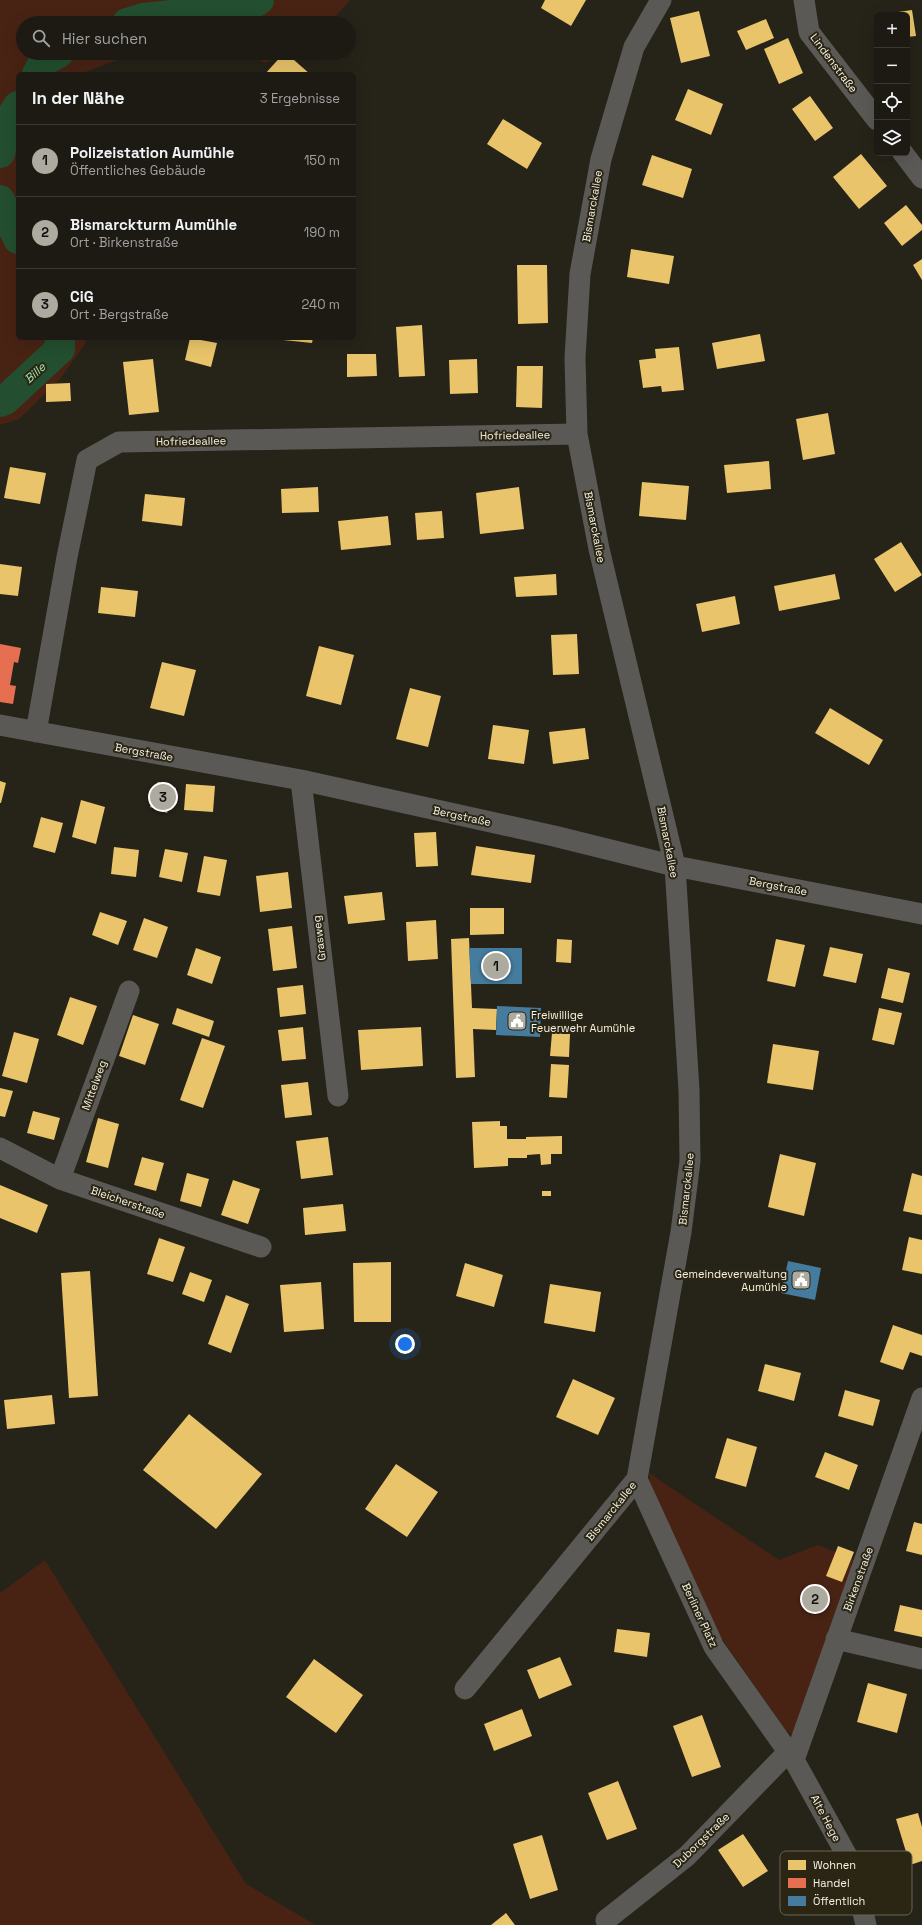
<!DOCTYPE html>
<html lang="de">
<head>
<meta charset="utf-8">
<style>
  body { margin:0; font-family:"Space Grotesk",sans-serif; background:#292721; color:#f1f3f6 }
  .controls { position:absolute; right:12px; top:12px; display:grid; overflow:hidden; border-radius:6px; box-shadow:0 4px 16px #0002 }
  .controls button { width:36px; height:36px; display:grid; place-items:center; padding:0; border:0; border-bottom:1px solid #3a3833; background:#1c1a13; color:#f1f3f6; font:20px sans-serif }
  .you { position:absolute; left:405px; top:1344px; width:14px; height:14px; margin:-10px; border:3px solid #fff; border-radius:50%; background:#1a73e8; box-shadow:0 0 0 6px #1a73e833 }
  .badge { display:grid; place-items:center; width:26px; height:26px; border-radius:50%; background:#adaa9f; color:#111; font-size:13px; font-weight:700 }
  .pin { position:absolute; translate:-50% -50%; border:2px solid #fff; box-shadow:0 1px 4px #0006 }
  .list { margin:0; padding:0; list-style:none }
  h2 { display:flex; justify-content:space-between; align-items:center; height:52px; margin:0; padding:0 16px; font-size:17px }
  h2 small { font-size:13px; font-weight:400; color:#a0a1a0 }
  .list li { display:grid; grid-template-columns:26px 1fr auto; gap:12px; align-items:center; box-sizing:border-box; height:72px; padding:0 16px; border-top:1px solid #3a3833 }
  .list b { display:block; font-size:15px; white-space:nowrap }
  .list p { margin:0; font-size:13px; white-space:nowrap; color:#a0a1a0 }
  .list em { font-size:13px; font-style:normal; color:#a0a1a0 }
  .icon { flex:none; width:22px; height:22px; fill:none; stroke:currentColor; stroke-width:2; stroke-linecap:round; stroke-linejoin:round }
  .map { position:relative; flex:none; width:922px; height:1925px; overflow:hidden }
  .search { position:absolute; background:#1c1a13; box-shadow:0 4px 16px #0002; left:16px; top:16px; width:340px; height:44px; display:flex; align-items:center; gap:10px; box-sizing:border-box; padding:0 14px; border-radius:22px; color:#a0a1a0; font-size:15px }
  .panel { position:absolute; background:#1c1a13; box-shadow:0 4px 16px #0002; left:16px; top:72px; width:340px; height:268px; border-radius:6px }
  .map>svg:first-child { display:block }
  .green { fill:#482314 }
  .homes { fill:#e9c46a }
  .shops { fill:#e76f51 }
  .public { fill:#457b9d }
  .lines { fill:none; stroke-linecap:round; stroke-linejoin:round }
  .river { stroke:#234e2f; stroke-width:30 }
  .minor { stroke:#5b5955; stroke-width:21 }
  .labels { text-anchor:middle; dominant-baseline:central; stroke-width:4; stroke-linejoin:round; paint-order:stroke }
  .street-label { font-size:11px; fill:#f5f3e7; stroke:#2b2614 }
  .poi-label { font-size:11px; fill:#f5f3e7; stroke:#2b2614; text-anchor:start }
  .water-label { font-size:12px; font-style:italic; fill:#9ce5ad; stroke:#2b2614 }
  .key { fill:#2b2614; stroke:#686453; stroke-width:1 }
  .key-label { font-size:11px; fill:#f5f3e7 }
</style>
</head>
<body>
<div class="map">
<svg width="922" height="1925" viewBox="0 0 922 1925">
  <rect width="100%" height="100%" fill="#262319"/>
  <path class="green" d="M0 0H350L330 23H23V53H136L80 74H18V338H87L85 344 60 379 19 419 0 425Z
    M247 53H290L265 63Z
    M649 1473 779 1560 818 1545 855 1560 793 1736 784 1728 718 1633 651 1490Z
    M45 1560 246 1884 316 1925H0V1593Z"/>
  <path class="homes" d="M545 0H586L571 26 541 8Z
    M912 10 916 36 907 37V15H878Z
    M699 11 710 56 681 63 670 18Z
    M766 19 774 38 746 50 737 31Z
    M788 38 803 73 779 84 764 49Z
    M284 53H286L310 74H265Z
    M688 89 723 104 711 135 675 120Z
    M810 96 833 128 815 141 792 109Z
    M503 119 542 143 527 169 487 144Z
    M861 154 887 186 859 209 833 177Z
    M652 155 692 169 683 198 642 185Z
    M906 205 922 225V230L902 246 884 223Z
    M631 249 674 256 669 284 627 277Z
    M922 259V280L913 265Z
    M517 265H547L548 323 518 324Z
    M422 325 425 376 399 377 396 327Z
    M760 334 765 361 717 369 712 343Z
    M190 338 217 343 211 367 185 360Z
    M283 338H313L312 343 283 340Z
    M679 347 684 390 662 392 661 386 643 388 639 360 656 358 655 349Z
    M347 354H376L377 376 347 377Z
    M153 359 159 412 129 415 123 362Z
    M477 359 478 393 450 394 449 360Z
    M517 366H543L542 408 516 407Z
    M70 383 71 401 46 402V384Z
    M828 413 835 454 803 460 796 419Z
    M769 461 771 489 727 493 724 465Z
    M10 467 46 473 40 504 4 498Z
    M642 482 689 486 686 520 639 516Z
    M318 487 319 512 282 513 281 489Z
    M519 487 524 529 480 534 476 493Z
    M145 494 185 498 182 526 142 521Z
    M442 511 444 538 417 540 415 513Z
    M388 516 391 545 341 550 338 521Z
    M901 542 922 575 895 592 874 559Z
    M0 564 22 567 18 596 0 594Z
    M556 574 557 595 516 597 514 577Z
    M835 574 840 599 779 611 774 586Z
    M101 587 138 591 135 617 98 613Z
    M735 596 740 624 702 632 696 604Z
    M577 634 579 674 553 675 551 635Z
    M319 646 354 655 341 705 306 696Z
    M162 662 196 670 184 716 150 708Z
    M410 688 441 696 428 747 396 739Z
    M830 708 883 740 869 765 815 733Z
    M493 725 529 730 524 764 488 759Z
    M585 728 589 759 553 764 549 732Z
    M0 781 6 783 1 803H0Z
    M158 782 176 788 167 813 150 807Z
    M186 784 215 786 213 812 184 810Z
    M81 800 105 807 96 844 72 837Z
    M41 817 63 823 55 853 33 847Z
    M436 832 438 866 416 867 414 833Z
    M476 846 535 855 531 883 471 875Z
    M114 847 139 850 136 877 111 874Z
    M165 849 188 853 182 882 159 877Z
    M204 856 227 860 220 896 197 892Z
    M288 872 292 908 260 912 256 876Z
    M382 892 385 920 348 924 344 896Z
    M470 908H504V934L470 935Z
    M100 912 127 921 118 945 92 935Z
    M144 918 168 927 157 958 133 950Z
    M436 920 438 959 408 961 406 922Z
    M292 926 297 968 273 971 268 929Z
    M469 938 472 1008 497 1009 496 1030 473 1029 475 1077 456 1078 451 939Z
    M557 939 572 940 571 963 556 962Z
    M776 939 805 945 795 987 767 981Z
    M830 947 863 954 856 983 823 976Z
    M196 948 221 957 212 984 187 975Z
    M888 968 910 973 903 1003 881 998Z
    M303 985 306 1014 280 1017 277 988Z
    M70 997 97 1006 83 1045 57 1035Z
    M177 1008 214 1021 209 1037 172 1024Z
    M879 1008 902 1013 894 1045 872 1040Z
    M133 1015 159 1024 145 1065 119 1056Z
    M303 1027 306 1059 282 1061 278 1030Z
    M421 1027 423 1066 361 1070 358 1030Z
    M14 1032 39 1039 27 1083 2 1076Z
    M552 1033 570 1034 569 1057 550 1056Z
    M202 1038 225 1046 203 1108 180 1100Z
    M773 1044 819 1051 813 1090 767 1083Z
    M551 1064 569 1065 567 1098 549 1097Z
    M308 1082 312 1115 285 1118 281 1085Z
    M0 1088 13 1091 5 1117 0 1116Z
    M33 1111 60 1118 54 1140 27 1133Z
    M98 1118 119 1124 108 1168 86 1162Z
    M500 1121V1126H507V1139H526V1137L562 1136V1154H551V1164L541 1165 540 1154 527 1155V1158H508V1166L474 1168 472 1122Z
    M328 1137 333 1175 301 1179 296 1141Z
    M780 1154 816 1163 804 1216 768 1207Z
    M142 1157 164 1163 156 1191 134 1185Z
    M187 1173 209 1179 201 1207 180 1201Z
    M912 1173 922 1176V1215L903 1211Z
    M233 1180 260 1189 248 1224 221 1215Z
    M0 1185 48 1205 37 1233 0 1218Z
    M542 1191H551V1196H542Z
    M343 1204 346 1231 305 1235 303 1208Z
    M909 1237 922 1240V1274L902 1270Z
    M159 1238 185 1247 173 1282 147 1274Z
    M391 1262V1322H354L353 1263Z
    M465 1263 503 1275 494 1307 456 1296Z
    M90 1271 98 1396 69 1398 61 1273Z
    M190 1272 212 1280 204 1302 182 1294Z
    M321 1282 324 1329 284 1332 280 1285Z
    M550 1284 601 1292 595 1332 544 1323Z
    M226 1295 249 1304 231 1353 208 1344Z
    M893 1325 922 1335V1356L910 1352 903 1370 880 1362Z
    M765 1364 801 1373 794 1401 758 1391Z
    M573 1379 615 1398 598 1435 556 1417Z
    M845 1390 880 1400 873 1426 838 1416Z
    M52 1395 55 1424 7 1429 4 1400Z
    M189 1414 262 1474 216 1529 143 1470Z
    M727 1438 757 1447 746 1487 715 1478Z
    M825 1452 858 1465 849 1490 815 1477Z
    M396 1464 438 1492 407 1537 365 1509Z
    M914 1522 922 1524V1555L906 1551Z
    M838 1546 854 1552 842 1582 826 1576Z
    M900 1605 922 1610V1637L894 1631Z
    M617 1629 650 1633 647 1657 614 1652Z
    M560 1657 572 1685 539 1699 527 1670Z
    M314 1659 363 1695 336 1733 286 1697Z
    M868 1683 907 1694 897 1733 857 1722Z
    M522 1709 532 1736 494 1751 484 1724Z
    M702 1715 721 1767 692 1777 673 1726Z
    M618 1781 637 1829 607 1840 588 1793Z
    M918 1813 922 1827V1861L910 1865 896 1819Z
    M743 1834 768 1871 743 1887 718 1850Z
    M542 1835 558 1890 530 1899 513 1844Z
    M506 1913 515 1925H491Z"/>
  <path class="shops" d="M0 644 21 648 18 663 14 662 10 685 16 686 13 704 0 702Z"/>
  <path class="public" d="M469 948H522V984H471Z
    M497 1006 541 1008 540 1037 496 1035Z
    M788 1261 821 1268 815 1300 781 1293Z"/>
  <g class="lines">
    <path class="river" d="M127 23 144 18 206 11 244 10 259 0
      M37 74 44 61 59 53
      M0 153 8 122 18 106
      M0 200 18 239
      M0 402 5 400 60 349V338"/>
    <path class="minor" d="M804 0 809 32 877 120
      M903 153 922 178
      M0 725 301 780 554 836 675 866 922 914
      M36 732 67 557 87 460 119 442 577 434
      M301 780 338 1096
      M0 1148 60 1179 261 1247
      M60 1179 129 991
      M637 1479 714 1647 794 1760 851 1863 866 1925
      M836 1639 922 1659
      M465 1689 637 1479 681 1232 690 1161 689 1090 675 866 599 549 577 434 575 358 580 274 601 159 634 47 661 0
      M794 1760 922 1398
      M606 1920 687 1856 789 1751"/>
  </g>
  <defs>
    <symbol id="civic-square" viewBox="-11 -11 22 22"><rect x="-9" y="-9" width="18" height="18" rx="4" fill="#adaa9f" stroke="#2b2614"/><path d="M-.6-6.5H3V-4.5H.6V-3L4-1V1h2V6H-6V1h2V-1L-.6-3ZM-1.2 2.5V6h2.4V2.5Z" fill="#fff"/></symbol>
  </defs>
  <g fill-rule="evenodd">
    <use href="#civic-square" x="506" y="1010" width="22" height="22"/>
    <use href="#civic-square" x="790" y="1269" width="22" height="22"/>
  </g>
  <g class="labels">
    <g class="street-label">
      <text transform="translate(834 63) rotate(53)">Lindenstraße</text>
      <text transform="translate(592 206) rotate(-80)">Bismarckallee</text>
      <text transform="translate(515 435) rotate(-1)">Hofriedeallee</text>
      <text transform="translate(191 441) rotate(-1)">Hofriedeallee</text>
      <text transform="translate(595 527) rotate(79)">Bismarckallee</text>
      <text transform="translate(144 752) rotate(10)">Bergstraße</text>
      <text transform="translate(462 816) rotate(12)">Bergstraße</text>
      <text transform="translate(668 842) rotate(79)">Bismarckallee</text>
      <text transform="translate(778 886) rotate(11)">Bergstraße</text>
      <text transform="translate(319 938) rotate(-97)">Grasweg</text>
      <text transform="translate(94 1085) rotate(-70)">Mittelweg</text>
      <text transform="translate(686 1189) rotate(-84)">Bismarckallee</text>
      <text transform="translate(128 1202) rotate(19)">Bleicherstraße</text>
      <text transform="translate(611 1511) rotate(-51)">Bismarckallee</text>
      <text transform="translate(858 1579) rotate(-70)">Birkenstraße</text>
      <text transform="translate(700 1615) rotate(65)">Berliner Platz</text>
      <text transform="translate(826 1818) rotate(62)">Alte Hege</text>
      <text transform="translate(701 1840) rotate(-44)">Duborgstraße</text>
    </g>
    <g class="poi-label">
      <text x="531" y="1015">Freiwillige<tspan x="531" dy="13">Feuerwehr Aumühle</tspan></text>
      <text x="787" y="1274" text-anchor="end">Gemeindeverwaltung<tspan x="787" dy="13">Aumühle</tspan></text>
    </g>
    <g class="water-label">
      <text transform="translate(35 373) rotate(-43)">Bille</text>
    </g>
  </g>
  <rect x="780" y="1851" width="132" height="64" rx="6" class="key"/>
  <rect x="788" y="1860" width="18" height="10" fill="#e9c46a"/>
  <rect x="788" y="1878" width="18" height="10" fill="#e76f51"/>
  <rect x="788" y="1896" width="18" height="10" fill="#457b9d"/>
  <g class="key-label">
    <text x="813" y="1869">Wohnen</text>
    <text x="813" y="1887">Handel</text>
    <text x="813" y="1905">Öffentlich</text>
  </g>
</svg>
<div class="controls">
<button>+</button>
<button>−</button>
<button><svg class="icon" aria-label="locate" viewBox="0 0 24 24"><circle cx="12" cy="12" r="6"/><path d="M12 2v4M12 18v4M2 12h4M18 12h4"/></svg></button>
<button><svg class="icon" aria-label="layers" viewBox="0 0 24 24"><path d="M12 4l9 5-9 5-9-5zM3 14l9 5 9-5"/></svg></button>
</div>
<div class="you"></div>
<div class="pin badge" style="left:496px;top:966px">1</div>
<div class="pin badge" style="left:815px;top:1599px">2</div>
<div class="pin badge" style="left:163px;top:797px">3</div>
<div class="search"><svg class="icon" aria-label="search" viewBox="0 0 24 24"><circle cx="10" cy="10" r="6"/><path d="M15 15l6 6"/></svg>Hier suchen</div>
<section class="panel">
<h2>In der Nähe<small>3 Ergebnisse</small></h2>
<ul class="list">
<li><span class="badge">1</span><div><b>Polizeistation Aumühle</b><p>Öffentliches Gebäude</p></div><em>150 m</em></li>
<li><span class="badge">2</span><div><b>Bismarckturm Aumühle</b><p>Ort · Birkenstraße</p></div><em>190 m</em></li>
<li><span class="badge">3</span><div><b>CiG</b><p>Ort · Bergstraße</p></div><em>240 m</em></li>
</ul>
</section>
</div>
</body>
</html>
